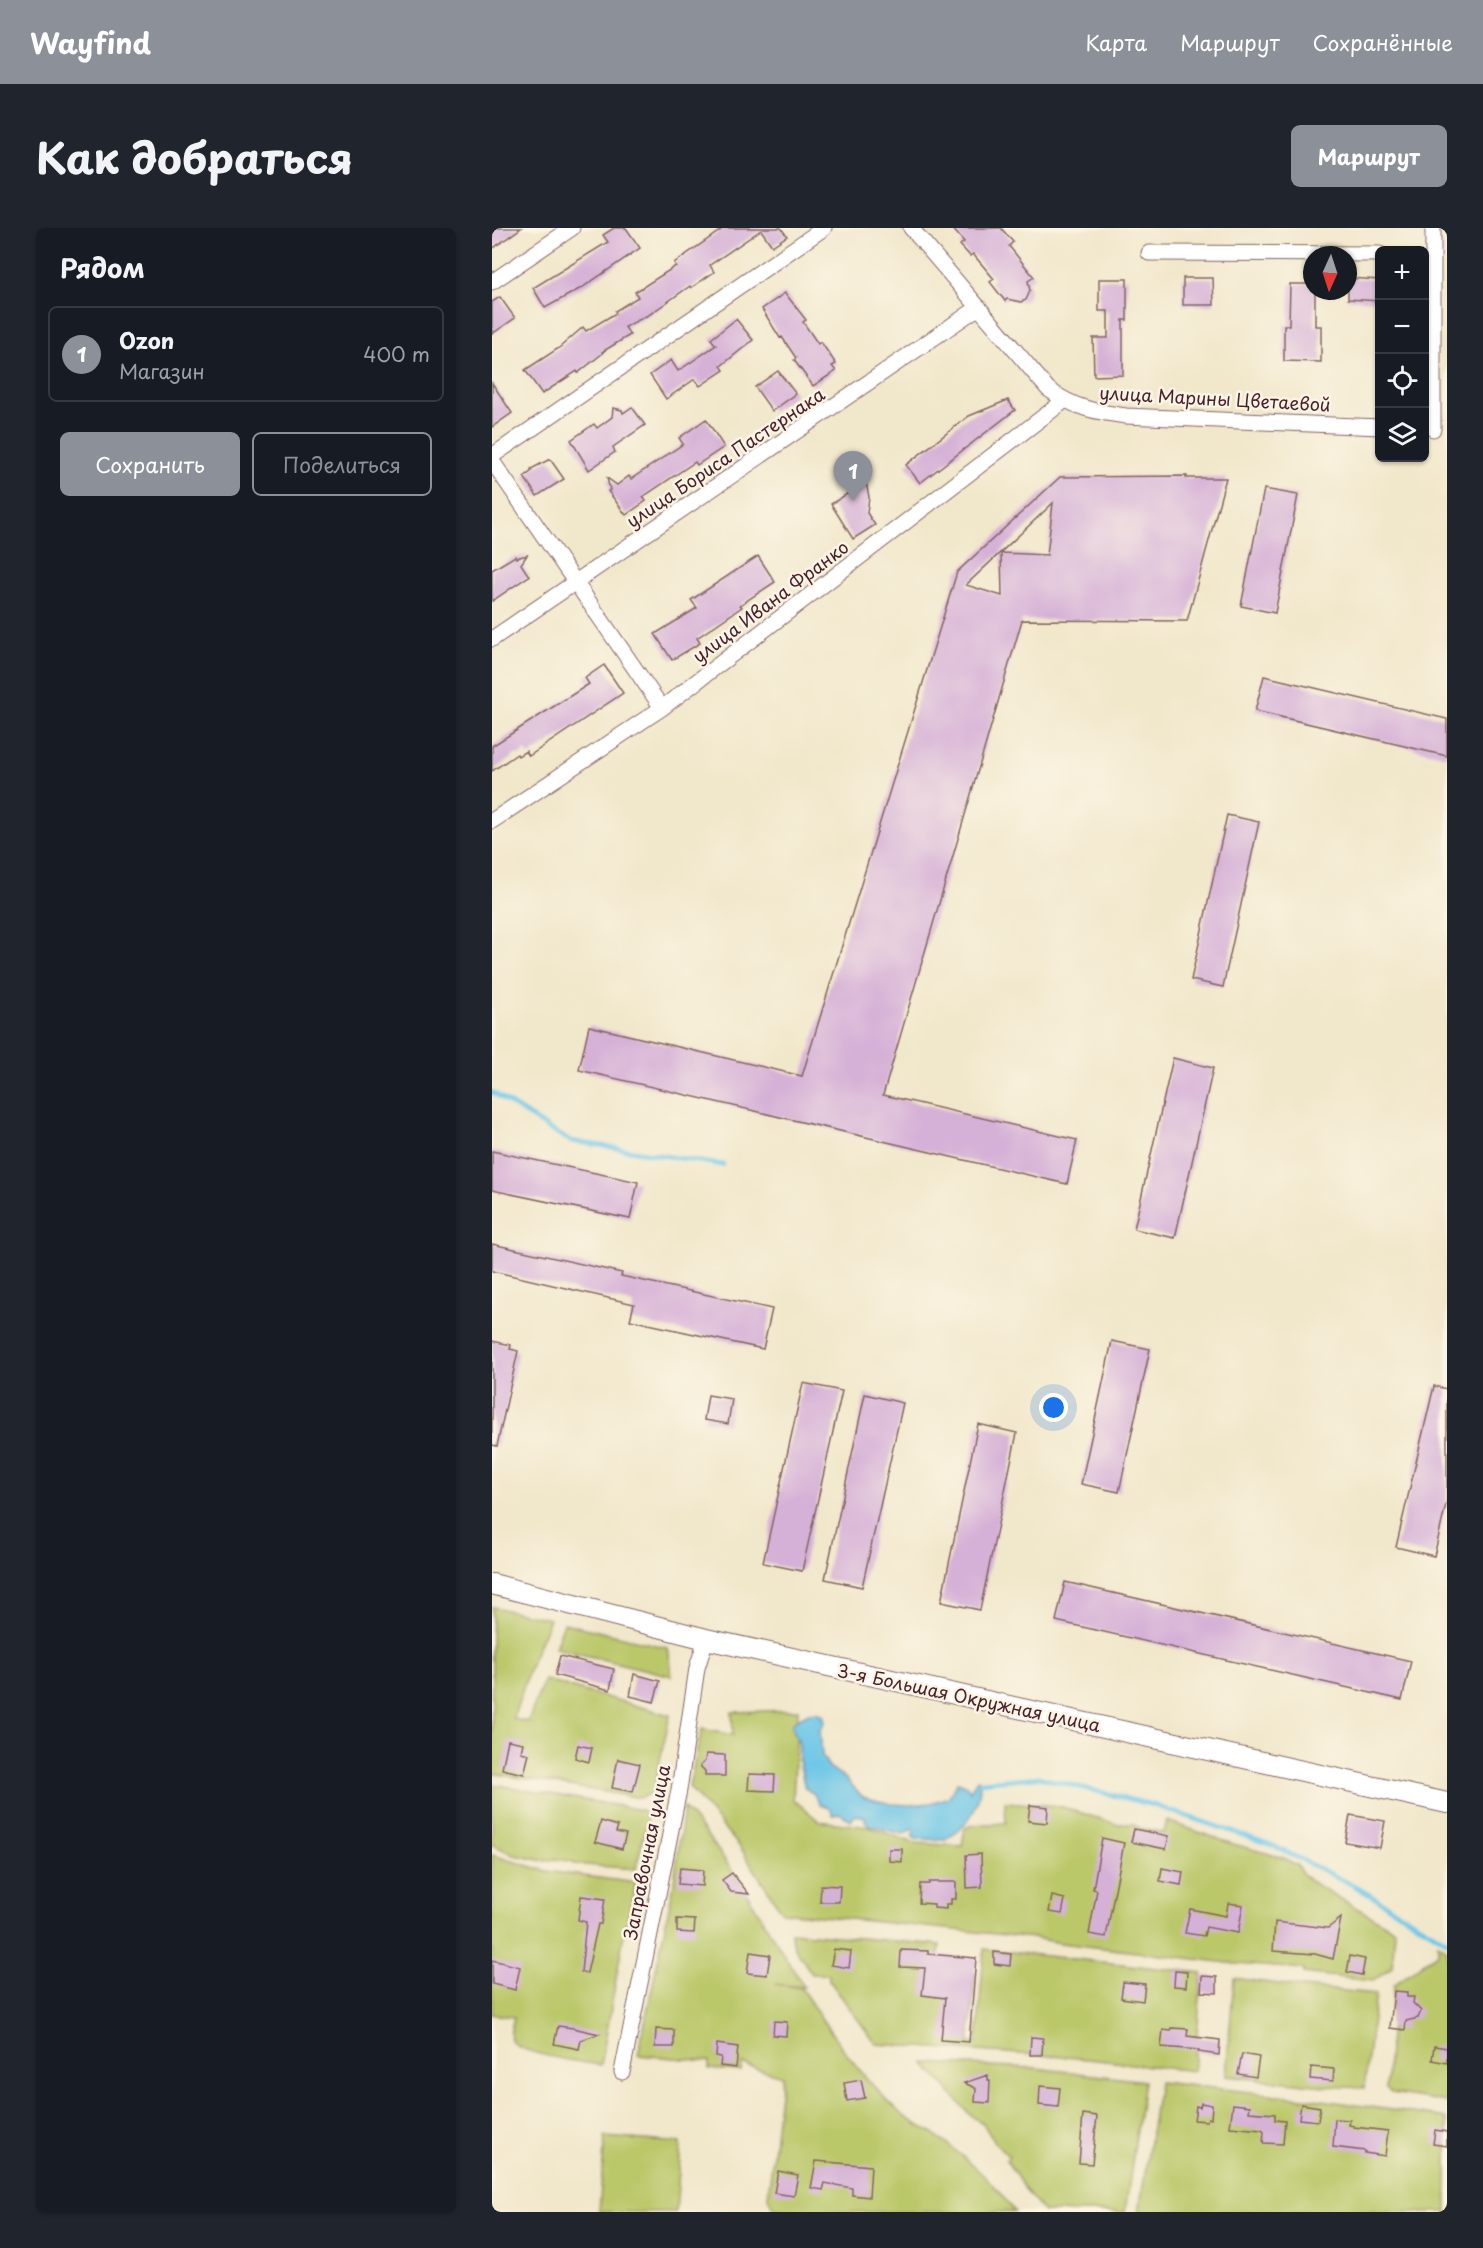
<!DOCTYPE html>
<html lang="ru">
<head>
<meta charset="utf-8">
<style>
  body { margin:0; font-family:"Playpen Sans",sans-serif; background:#20242c; color:#f1f3f6 }
  .controls { position:absolute; right:18px; top:18px; display:grid; overflow:hidden; border-radius:9px; box-shadow:0 2px 4px #0004 }
  .controls button { width:54px; height:54px; display:grid; place-items:center; padding:0; border:0; border-bottom:2px solid #363941; background:#171b24; color:#f1f3f6; font:30px sans-serif }
  .compass { position:absolute; left:811px; top:18px; width:54px; height:54px; border-radius:50%; background:#171b24; box-shadow:0 2px 4px #0004; rotate:183deg }
  .you { position:absolute; left:562px; top:1180px; width:21px; height:21px; margin:-15px; border:4px solid #fff; border-radius:50%; background:#1a73e8; box-shadow:0 0 0 9px #1a73e833 }
  .badge { display:grid; place-items:center; width:39px; height:39px; border-radius:50%; background:#8c9099; color:#fff; font-size:20px; font-weight:700 }
  .pin { position:absolute; translate:-50% -50px; filter:drop-shadow(0 2px 3px #0008) }
  .pin::after { content:''; position:absolute; top:32px; width:21px; height:18px; background:inherit; clip-path:polygon(0 0,100% 0,50% 100%) }
  .list { margin:0; padding:0; list-style:none }
  h2 { display:flex; justify-content:space-between; align-items:center; height:78px; margin:0; padding:0 24px; font-size:26px }
  h2 small { font-size:20px; font-weight:400; color:#9ea1a6 }
  .list li { display:grid; grid-template-columns:39px 1fr auto; gap:18px; align-items:center; box-sizing:border-box; height:96px; margin:0 12px 12px; padding:0 12px; border:2px solid #363941; border-radius:9px }
  .list b { display:block; font-size:22px; white-space:nowrap }
  .list p { margin:0; font-size:20px; white-space:nowrap; color:#9ea1a6 }
  .list em { font-size:20px; font-style:normal; color:#9ea1a6 }
  .actions { display:flex; gap:12px; padding:18px 24px }
  .actions a { flex:1; padding:14px 0; border:2px solid #8c9099; border-radius:9px; text-align:center; font-size:21px; color:#8c9099 }
  .actions .main { background:#8c9099; color:#fff }
  .icon { flex:none; width:33px; height:33px; fill:none; stroke:currentColor; stroke-width:2; stroke-linecap:round; stroke-linejoin:round }
  .map { position:relative; flex:none; width:955px; height:1984px; overflow:hidden; border-radius:9px }
  header { display:flex; align-items:center; gap:36px; box-sizing:border-box; height:84px; padding:0 30px; background:#8c9099; color:#fff }
  header strong { font-size:28px }
  nav { display:flex; gap:33px; margin-inline-start:auto; font-size:21px }
  .intro { display:flex; align-items:center; justify-content:space-between; box-sizing:border-box; height:144px; padding:0 36px }
  h1 { margin:0; font-size:42px }
  .button { padding:15px 27px; border-radius:9px; background:#8c9099; color:#fff; font-size:21px; font-weight:700 }
  main { display:flex; gap:36px; padding:0 36px }
  aside { flex:1; background:#171b24; border-radius:9px; box-shadow:0 2px 4px #0004 }
  .map>svg:first-child { display:block }
  .green { fill:#bbc86a; stroke:#82744a; stroke-width:1.5 }
  .water { fill:#69c5e7; stroke:#5a7289; stroke-width:1.5 }
  .lines { fill:none; stroke-linecap:round; stroke-linejoin:round }
  .stream { stroke:#69c5e7; stroke-width:4.5 }
  .building { fill:#d6b1d7; fill-rule:evenodd }
  .minor-casing { stroke:#846563; stroke-width:17 }
  .tertiary-casing { stroke:#846563; stroke-width:22 }
  .minor { stroke:#fff; stroke-width:15 }
  .tertiary { stroke:#fff; stroke-width:20 }
  .labels { text-anchor:middle; dominant-baseline:central; stroke-width:5; stroke-linejoin:round; paint-order:stroke }
  .street-label { font-size:18px; fill:#4a1f2b; stroke:#fcf5e5 }
</style>
</head>
<body>
<header>
<strong>Wayfind</strong>
<nav><a>Карта</a><a>Маршрут</a><a>Сохранённые</a></nav>
</header>
<div class="intro"><h1>Как добраться</h1><a class="button">Маршрут</a></div>
<main>
<aside>
<h2>Рядом<small></small></h2>
<ul class="list">
<li><span class="badge">1</span><div><b>Ozon</b><p>Магазин</p></div><em>400 m</em></li>
</ul>
<div class="actions"><a class="main">Сохранить</a><a>Поделиться</a></div>
</aside>
<div class="map">
<svg width="955" height="1984" viewBox="0 0 955 1984">
  <rect width="100%" height="100%" fill="#fcf5e5"/>
  <filter id="ink" filterUnits="userSpaceOnUse"><feTurbulence type="fractalNoise" baseFrequency=".0167" numOctaves="2"/><feDisplacementMap in="SourceGraphic" scale="12" xChannelSelector="R" yChannelSelector="G"/><feConvolveMatrix kernelMatrix="1 2 1 2 8 2 1 2 1" color-interpolation-filters="sRGB"/></filter>
  <filter id="wash" filterUnits="userSpaceOnUse"><feTurbulence type="fractalNoise" baseFrequency=".008" numOctaves="4" result="noise"/><feDisplacementMap in="SourceGraphic" scale="24" xChannelSelector="R" yChannelSelector="G"/><feGaussianBlur stdDeviation="1.35" result="paint"/><feColorMatrix in="noise" values="0 0 0 0 0 0 0 0 0 0 0 0 0 0 0 0 0 1.4 0 .05"/><feComposite in="paint" operator="in"/></filter>
  <g filter="url(#wash)">
    <rect width="100%" height="100%" fill="#f1e7cb"/>
    <path class="green" d="M0 1379 58 1391 40 1433 21 1491 36 1494 52 1452 178 1487 161 1564 149 1570 0 1545Z
      M72 1395 176 1420 180 1448 63 1420Z
      M306 1482 301 1571 327 1593 377 1599 422 1615 470 1618 473 1600 481 1597 514 1595 513 1574 567 1578 624 1596H642L647 1600 672 1605 675 1593 741 1616 792 1630 805 1637 809 1644 821 1655 903 1702 900 1739 881 1753 811 1745V1741L745 1736 569 1715 542 1710 290 1684 248 1619 197 1559 210 1501 241 1507 240 1484Z
      M0 1556 150 1582 156 1588 144 1641 82 1636V1634L63 1631 53 1633 22 1627 0 1616Z
      M192 1580C241 1634 273 1698 312 1759L283 1756 309 1760C338 1804 367 1847 406 1883 415 1892 433 1900 444 1908 475 1930 501 1953 523 1984H310L281 1980 276 1969 290 1848 250 1836 249 1843 217 1841V1833L146 1827 181 1661Z
      M0 1627 54 1643 144 1655 131 1711 109 1837C94 1835 25 1826 19 1812 17 1806 21 1795 22 1789L0 1786Z
      M299 1704 448 1717 446 1742 483 1745 477 1815H485L492 1721 710 1745 702 1843 587 1830 384 1816 337 1752V1746H320C313 1734 298 1718 299 1704Z
      M946 1716 955 1722V1874L900 1865 894 1860 902 1757 946 1724Z
      M742 1750 809 1759 884 1766 872 1860 834 1858 734 1848Z
      M432 1835 543 1840 652 1853 633 1984H552L537 1967 514 1932 517 1929 501 1912 491 1895 479 1888Z
      M667 1854 830 1872 955 1890V1984H647Z
      M113 1909 189 1915 184 1984H107Z"/>
    <path class="water" d="M325 1484 331 1487 333 1494 328 1502 330 1528 337 1539 353 1550 371 1569 399 1576 418 1577 439 1575 457 1569 465 1554 474 1557 478 1563 486 1551C492 1563 481 1587 473 1596 468 1602 459 1606 454 1612L423 1611 420 1607 423 1604 420 1601 411 1606 376 1597 373 1592 374 1589 363 1587 359 1593 348 1585 341 1587 339 1581 328 1577 322 1566 313 1560 307 1532V1515L300 1499 302 1493 317 1485Z"/>
    <g class="lines">
      <path class="stream" d="M0 864 57 901 79 913 231 937
        M488 1554 546 1549 661 1577 780 1617 861 1657 955 1713"/>
    </g>
    <g id="blocks">
      <path class="building" d="M0 0H29L0 21Z
        M122 0H134L148 20 91 59 53 80 41 60 116 14 111 7Z
        M232 0H289L295 8 280 18 269 2 218 37 222 44 199 60 198 58 158 86 133 99 138 107 110 124 111 125 86 145 85 143 50 166 33 142 67 120 91 99 94 103 124 85 123 83 146 69 143 64 184 38 182 35Z
        M460 0H509L521 14 517 18 542 49 536 53 538 63 534 72 529 74 515 71 513 73 498 54 502 51 481 26 478 28 468 17 472 14Z
        M691 50H721L722 77H691Z
        M856 50 888 52V73L856 71Z
        M607 51H635V92H631V147L602 148 601 110H616V83H607Z
        M798 56H820V63H823V98H829V134L792 133V97H797Z
        M293 65 314 92 311 94 326 116 329 114 344 136 340 138 344 143 321 158 302 132 304 130 290 109 288 110 270 81Z
        M8 69 23 90 0 106V74Z
        M244 91 261 112 229 138 232 142 208 158 203 151 174 171 158 147 179 132 186 143 224 117 219 111Z
        M286 143 304 166 280 183 263 159Z
        M0 155 20 185 0 199Z
        M516 172 523 182 428 255 414 237 477 188Z
        M140 179 153 197 121 219 123 224 97 242 79 212 102 196 105 200 120 189 121 180 130 182 131 185Z
        M214 191 232 219 205 237 203 234 151 269 154 273 134 287 116 263 118 262 115 250 125 257 137 248 139 251 191 216 187 210Z
        M58 231 72 251 45 268 32 249 40 243 39 241Z
        M695 248 694 250H734L695 393 530 392 391 867 585 912 575 956 87 842 97 798 310 848 465 344 568 249ZM561 275 555 327 509 325 510 368 474 357Z
        M374 254 377 269 375 285 383 297 361 311 339 276Z
        M772 261 806 267 783 385 749 378Z
        M35 327 29 336 37 348 0 373V342L23 328 24 330Z
        M266 328 283 354 248 377 250 379 205 410 208 415 180 432 163 406 205 380 199 372Z
        M112 437 131 465 37 528 34 523 26 528 25 526 0 543V518L97 456 93 450Z
        M772 448 955 491V528L763 483Z
        M735 587 767 594 731 759 699 752Z
        M681 830 721 840 683 1010 642 1001Z
        M0 923 146 954 138 991 0 962Z
        M0 1016 130 1045 129 1048 280 1081 271 1121 138 1092 142 1076 0 1043Z
        M0 1113 19 1117 18 1121 26 1123 5 1218 0 1217Z
        M620 1113 658 1121 627 1264 589 1256Z
        M311 1155 350 1163 310 1343 271 1335Z
        M942 1158 955 1161V1272L942 1328 904 1319Z
        M373 1166 411 1175 370 1359 333 1351Z
        M216 1167 240 1171 236 1196 212 1192Z
        M486 1196 525 1205 488 1382 449 1374Z
        M573 1354 919 1433 910 1472 564 1393Z
        M68 1428 122 1441 118 1462 63 1447Z
        M142 1446 168 1453 162 1474 138 1468Z
        M16 1512 31 1515 29 1524 37 1526 32 1546 10 1541Z
        M86 1517 100 1520 97 1534 83 1530Z
        M214 1526 233 1527V1548H213V1543L208 1538 213 1533Z
        M126 1531 148 1536 141 1564 120 1560Z
        M257 1546 283 1547 282 1563 256 1562Z
        M538 1577 556 1579 555 1595 536 1593Z
        M858 1587 893 1593 888 1620 853 1614Z
        M109 1593 126 1598 124 1604 134 1606 130 1621 103 1614Z
        M642 1601 677 1608 674 1621 639 1614Z
        M610 1610 632 1615 614 1709 597 1706 605 1662 601 1661Z
        M397 1621H410V1634L397 1633Z
        M489 1626 490 1659 475 1660 474 1627Z
        M188 1640 211 1642 210 1658 186 1656Z
        M670 1640 691 1644 689 1657 668 1653Z
        M240 1645 257 1666 239 1664 230 1652Z
        M437 1654H464V1671H459V1676H454V1681L442 1680V1676L427 1675 428 1656H437Z
        M329 1657 348 1658 347 1674H328Z
        M89 1668 113 1671 109 1696H106L95 1745 89 1744 94 1694 86 1692Z
        M560 1668 573 1671 570 1686 557 1684Z
        M736 1675 751 1677 746 1705 714 1699 712 1708 693 1705 698 1681 734 1688Z
        M849 1690 841 1731 823 1726 781 1723 783 1694 836 1700Z
        M185 1691 203 1692 202 1705 185 1704Z
        M342 1721 359 1723 357 1740 339 1737Z
        M409 1722 436 1723V1726L484 1730 477 1814 449 1812 453 1770 430 1767 433 1740 408 1739Z
        M258 1724 278 1727 275 1747 255 1745Z
        M502 1724 519 1726 518 1738 502 1736Z
        M858 1728 873 1731 870 1747 855 1744Z
        M0 1732 28 1739 23 1762 0 1756Z
        M683 1743 695 1744 694 1759 682 1758Z
        M710 1748 725 1749V1765L709 1764Z
        M631 1754 653 1756 651 1773 629 1770Z
        M902 1763 915 1764V1769H922L921 1775 929 1783 926 1790 914 1793 913 1802 898 1800Z
        M282 1793 295 1794 294 1808 281 1807Z
        M66 1798 81 1800 107 1806 89 1812 87 1821 62 1816Z
        M680 1800 696 1801 695 1808 728 1812 727 1827 706 1824 707 1822 669 1819 671 1802 679 1803Z
        M164 1801 182 1802V1819H163Z
        M539 1809 551 1810 550 1827H538Z
        M225 1816 246 1819 244 1840 228 1838 229 1829 224 1828Z
        M942 1818 955 1820V1835L940 1832Z
        M750 1826 767 1829 764 1849 746 1846Z
        M819 1839 842 1841 841 1853 818 1851Z
        M496 1847V1852H498L497 1875 483 1874 484 1860 472 1855Z
        M369 1852 373 1870 355 1873 352 1855Z
        M548 1858 568 1860 566 1879 547 1877Z
        M709 1875 720 1877 719 1891 716 1890 715 1893 702 1892 704 1878 708 1879Z
        M741 1876 758 1878 757 1884 783 1886V1892L793 1893 791 1916 771 1915 772 1904 770 1902 738 1899Z
        M809 1876 828 1879 826 1893 807 1891Z
        M591 1886 605 1888 600 1936 587 1935Z
        M843 1891 858 1892 857 1897 862 1898V1899L896 1903 893 1928 873 1925V1923L841 1919Z
        M943 1902 955 1904V1918L941 1916Z
        M324 1933 379 1938 377 1969 360 1967V1960L333 1955 331 1962 319 1960Z
        M286 1943 306 1947 302 1968 282 1965Z"/>
    </g>
  </g>
  <g filter="url(#ink)">
    <use href="#blocks" fill-opacity="0" stroke="#846563" stroke-width="1.5"/>
    <g class="lines">
      <defs>
        <path id="minor" d="M419 0 556 161C582 180 603 184 634 188L888 199
          M941 0V201
          M657 25 888 26
          M0 54 80 0
          M0 228 332 0
          M0 233 170 480
          M0 411 487 79
          M0 593 170 480 572 173
          M130 1844 187 1562 205 1440 214 1411"/>
        <path id="tertiary" d="M0 1356 214 1411 955 1575"/>
      </defs>
      <use href="#minor" class="minor-casing"/>
      <use href="#tertiary" class="tertiary-casing"/>
      <use href="#minor" class="minor"/>
      <use href="#tertiary" class="tertiary"/>
    </g>
  </g>
  <g class="labels">
    <g class="street-label">
      <text transform="translate(723 170) rotate(3)">улица Марины Цветаевой</text>
      <text transform="translate(233 229) rotate(-34)">улица Бориса Пастернака</text>
      <text transform="translate(278 373) rotate(-37)">улица Ивана Франко</text>
      <text transform="translate(477 1469) rotate(12)">3-я Большая Окружная улица</text>
      <text transform="translate(154 1624) rotate(-79)">Заправочная улица</text>
    </g>
  </g>
</svg>
<div class="controls">
<button>+</button>
<button>−</button>
<button><svg class="icon" aria-label="locate" viewBox="0 0 24 24"><circle cx="12" cy="12" r="6"/><path d="M12 2v4M12 18v4M2 12h4M18 12h4"/></svg></button>
<button><svg class="icon" aria-label="layers" viewBox="0 0 24 24"><path d="M12 4l9 5-9 5-9-5zM3 14l9 5 9-5"/></svg></button>
</div>
<svg class="compass" viewBox="-18 -18 36 36"><path d="M0-13l5 13h-10z" fill="#e53935"/><path d="M0 13l5-13h-10z" fill="#9ea1a6"/></svg>
<div class="you"></div>
<div class="pin badge" style="left:361px;top:273px">1</div>
</div>
</main>
</body>
</html>
